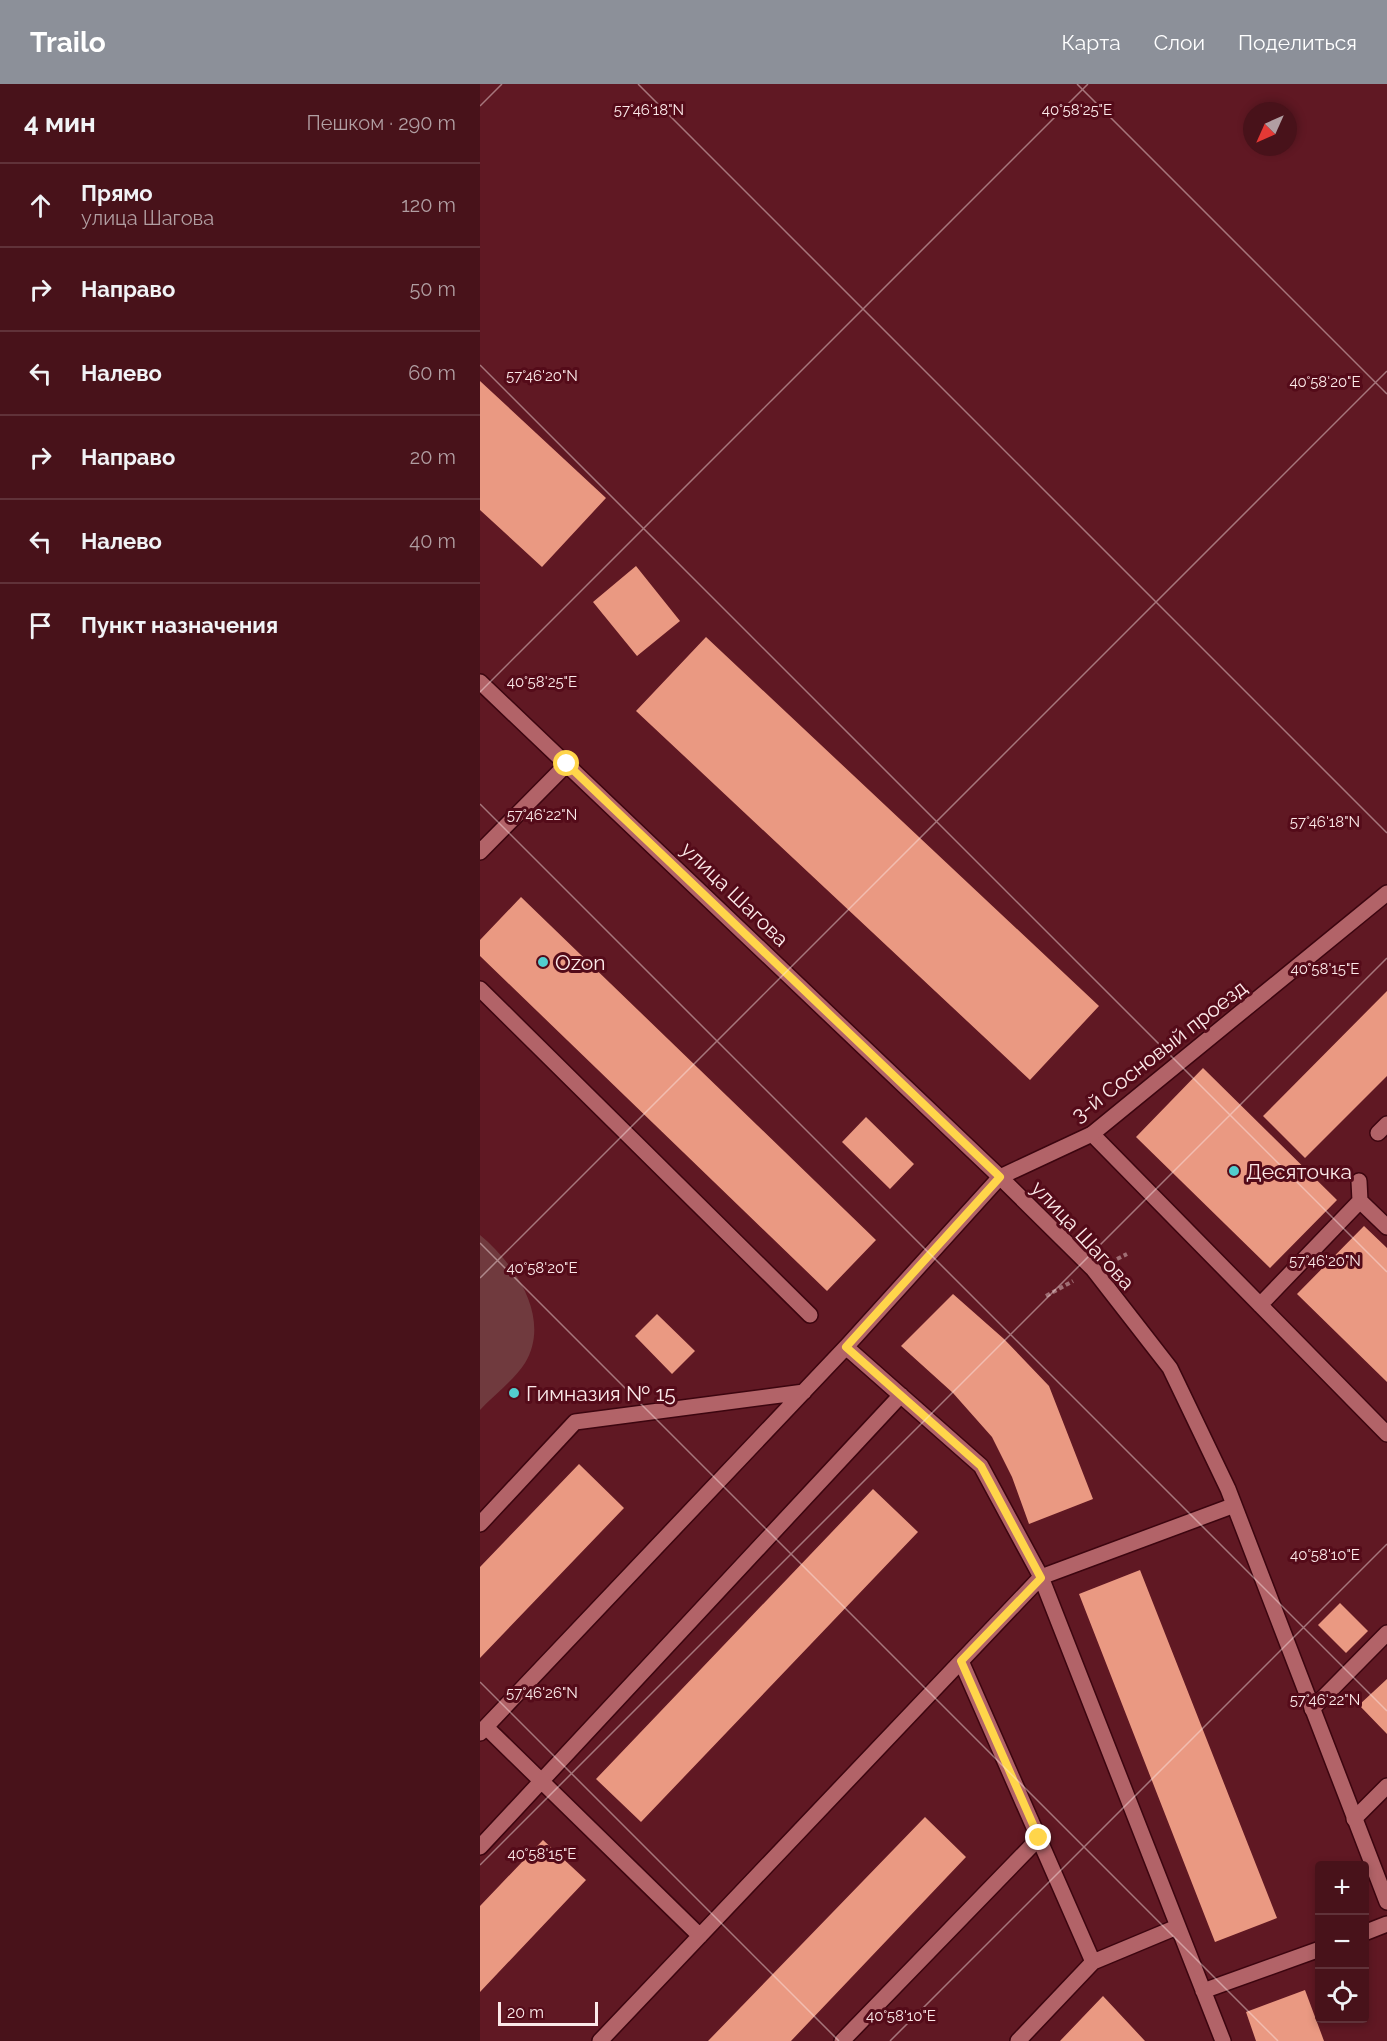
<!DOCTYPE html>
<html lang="ru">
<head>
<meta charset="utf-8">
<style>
  body { margin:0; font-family:Raleway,sans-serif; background:#522027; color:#f1f3f6 }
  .controls { position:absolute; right:18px; bottom:18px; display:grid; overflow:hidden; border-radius:6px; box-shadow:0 3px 9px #0003 }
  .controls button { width:54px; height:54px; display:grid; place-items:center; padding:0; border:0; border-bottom:2px solid #603239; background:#48121a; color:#f1f3f6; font:30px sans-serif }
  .compass { position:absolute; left:763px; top:18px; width:54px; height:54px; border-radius:50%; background:#48121a; box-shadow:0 3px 9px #0003; rotate:225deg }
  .scale { position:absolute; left:18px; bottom:15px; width:100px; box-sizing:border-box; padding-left:6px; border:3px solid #fce9e9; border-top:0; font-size:16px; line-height:21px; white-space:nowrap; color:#fce9e9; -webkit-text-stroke:4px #540b19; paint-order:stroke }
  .stop { position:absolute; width:18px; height:18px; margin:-14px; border:4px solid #ffd54a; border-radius:50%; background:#fff }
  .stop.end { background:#ffd54a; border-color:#fff; box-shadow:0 2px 6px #0008 }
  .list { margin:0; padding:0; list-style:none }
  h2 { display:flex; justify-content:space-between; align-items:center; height:78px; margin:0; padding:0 24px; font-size:26px }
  h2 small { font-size:20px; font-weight:400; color:#b19ea2 }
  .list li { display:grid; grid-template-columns:39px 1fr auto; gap:18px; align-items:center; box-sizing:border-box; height:84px; padding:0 24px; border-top:2px solid #603239 }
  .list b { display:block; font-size:22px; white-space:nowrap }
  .list p { margin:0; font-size:20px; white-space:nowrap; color:#b19ea2 }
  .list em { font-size:20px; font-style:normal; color:#b19ea2 }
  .icon { flex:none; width:33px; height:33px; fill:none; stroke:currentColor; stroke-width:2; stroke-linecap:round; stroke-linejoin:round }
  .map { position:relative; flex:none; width:907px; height:1957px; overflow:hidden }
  header { display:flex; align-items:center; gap:36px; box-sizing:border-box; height:84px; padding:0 30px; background:#8c9099; color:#fff }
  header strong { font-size:28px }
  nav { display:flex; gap:33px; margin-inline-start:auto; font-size:21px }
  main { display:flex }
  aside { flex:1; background:#48121a }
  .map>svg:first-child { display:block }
  .green { fill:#703a3e }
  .building { fill:#ea9982 }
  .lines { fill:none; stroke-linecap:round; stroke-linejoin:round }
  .service-casing { stroke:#3c050f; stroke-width:18 }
  .minor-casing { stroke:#3c050f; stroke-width:18 }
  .secondary-casing { stroke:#3c050f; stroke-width:18 }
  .path { stroke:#a06e74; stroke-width:4; stroke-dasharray:4.5 3; stroke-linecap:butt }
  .service { stroke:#b26368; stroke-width:15 }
  .minor { stroke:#b26368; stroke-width:15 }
  .secondary { stroke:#b26368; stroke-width:15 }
  .route { stroke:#ffd54a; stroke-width:8 }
  .ticks { fill:none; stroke:#fce9e9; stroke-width:1.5; stroke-opacity:0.45 }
  .poi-dot { fill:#52cdce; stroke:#540b19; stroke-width:2 }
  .labels { text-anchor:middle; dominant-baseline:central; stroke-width:6; stroke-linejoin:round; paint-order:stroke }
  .street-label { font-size:21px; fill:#fce9e9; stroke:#540b19 }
  .poi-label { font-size:21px; fill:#fce9e9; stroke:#540b19; text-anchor:start }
  .ticks-label { font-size:15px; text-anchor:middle; fill:#fce9e9; stroke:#540b19; stroke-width:6; stroke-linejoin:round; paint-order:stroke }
</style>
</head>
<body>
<header>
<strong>Trailo</strong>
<nav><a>Карта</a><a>Слои</a><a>Поделиться</a></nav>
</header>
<main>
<aside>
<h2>4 мин<small>Пешком · 290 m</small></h2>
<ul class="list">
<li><svg class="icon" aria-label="ahead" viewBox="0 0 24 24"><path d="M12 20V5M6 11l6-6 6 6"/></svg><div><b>Прямо</b><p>улица Шагова</p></div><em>120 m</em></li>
<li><svg class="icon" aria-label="right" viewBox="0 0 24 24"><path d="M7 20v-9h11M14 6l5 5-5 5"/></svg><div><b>Направо</b></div><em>50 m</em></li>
<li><svg class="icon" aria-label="left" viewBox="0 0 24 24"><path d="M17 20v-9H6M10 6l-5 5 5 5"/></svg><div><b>Налево</b></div><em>60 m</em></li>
<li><svg class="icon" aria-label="right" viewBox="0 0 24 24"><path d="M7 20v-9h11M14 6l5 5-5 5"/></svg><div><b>Направо</b></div><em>20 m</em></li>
<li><svg class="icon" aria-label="left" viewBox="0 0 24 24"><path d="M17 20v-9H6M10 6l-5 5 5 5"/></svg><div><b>Налево</b></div><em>40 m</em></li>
<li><svg class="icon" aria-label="arrive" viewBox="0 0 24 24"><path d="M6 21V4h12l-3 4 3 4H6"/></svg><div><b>Пункт назначения</b></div></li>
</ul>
</aside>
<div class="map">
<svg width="907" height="1957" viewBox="0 0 907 1957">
  <rect width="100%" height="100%" fill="#601823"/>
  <path class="green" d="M0 1151C35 1180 72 1234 45 1279 34 1296 14 1311 0 1326Z"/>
  <path class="building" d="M0 297 126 414 62 483 0 426Z
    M156 482 200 537 157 572 113 518Z
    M226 553 619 922 550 996 156 627Z
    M41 813 396 1156 347 1207 0 872V856Z
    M907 907V992L825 1074 783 1032Z
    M723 984 857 1116 790 1184 656 1053Z
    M386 1033 434 1080 410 1105 362 1058Z
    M884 1142 907 1164V1298L817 1210Z
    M473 1210 524 1255 569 1302 613 1415 549 1440 532 1393 512 1353 473 1309 421 1262Z
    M177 1230 215 1267 192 1290 155 1252Z
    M99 1380 144 1424 0 1574V1483Z
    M393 1405 438 1448 161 1738 116 1695Z
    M660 1486 797 1834 735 1858 599 1510Z
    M860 1519 888 1547 866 1569 838 1541Z
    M907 1595V1650L879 1621Z
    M445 1733 486 1773 311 1957H228Z
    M63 1756 106 1796 0 1908V1822Z
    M825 1906 844 1957H776L766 1928Z
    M623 1912 665 1957H580Z"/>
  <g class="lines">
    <defs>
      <path id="service" d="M0 768 87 680
        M0 905 330 1231
        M898 1049 907 1040
        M612 1050 907 1350
        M879 1097 880 1117
        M780 1221 880 1117 907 1143
        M366 1263 501 1382 561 1493 743 1957
        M0 1440 95 1338 324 1308
        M481 1577 613 1878
        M832 1625 907 1549
        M6 1643 220 1852
        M0 1649 366 1263 520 1093
        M874 1735 907 1702
        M0 1763 421 1311
        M884 1849 907 1840
        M723 1907 840 1865
        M120 1957 561 1493 752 1422
        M362 1957 559 1754
        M538 1957 613 1878 697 1843"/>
      <path id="minor" d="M520 1093 612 1050 907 809"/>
      <path id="secondary" d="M0 598 520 1093 613 1185 690 1284 748 1405 907 1818"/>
    </defs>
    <use href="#service" class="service-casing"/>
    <use href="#minor" class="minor-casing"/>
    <use href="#secondary" class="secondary-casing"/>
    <path class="path" d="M637 1175 647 1170
      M566 1212 593 1197"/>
    <use href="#service" class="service"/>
    <use href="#minor" class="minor"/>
    <use href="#secondary" class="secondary"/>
  </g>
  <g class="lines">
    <path class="route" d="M87 680 520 1093 366 1263 501 1382 561 1494 481 1577 559 1754"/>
  </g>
  <path class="ticks" d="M158 0 907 749M597 0 907 310M0 22 22 0M0 281 907 1188M0 608 608 0M0 720 907 1627M0 1159 798 1957M0 1194 907 287M0 1598 359 1957M0 1781 907 874M410 1957 907 1460"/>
  <g class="poi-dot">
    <circle cx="63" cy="878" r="6"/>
    <circle cx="754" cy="1087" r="6"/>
    <circle cx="34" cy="1309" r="6"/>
  </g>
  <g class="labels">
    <g class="street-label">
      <text transform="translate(255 810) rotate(44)">улица Шагова</text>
      <text transform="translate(679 967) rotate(-38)">3-й Сосновый проезд</text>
      <text transform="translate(603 1151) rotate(47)">улица Шагова</text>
    </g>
    <g class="poi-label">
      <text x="75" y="878">Ozon</text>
      <text x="766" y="1087">Десяточка</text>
      <text x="46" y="1309">Гимназия № 15</text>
    </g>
  </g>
  <g class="ticks-label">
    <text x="169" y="31">57°46'18"N</text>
    <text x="597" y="31">40°58'25"E</text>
    <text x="62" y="297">57°46'20"N</text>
    <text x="845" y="303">40°58'20"E</text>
    <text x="62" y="603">40°58'25"E</text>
    <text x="62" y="736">57°46'22"N</text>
    <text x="845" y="743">57°46'18"N</text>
    <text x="845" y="890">40°58'15"E</text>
    <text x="845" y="1182">57°46'20"N</text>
    <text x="62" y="1189">40°58'20"E</text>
    <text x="845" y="1476">40°58'10"E</text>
    <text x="62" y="1614">57°46'26"N</text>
    <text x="845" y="1621">57°46'22"N</text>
    <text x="62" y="1775">40°58'15"E</text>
    <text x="421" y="1937">40°58'10"E</text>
  </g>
</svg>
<div class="controls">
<button>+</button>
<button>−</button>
<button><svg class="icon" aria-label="locate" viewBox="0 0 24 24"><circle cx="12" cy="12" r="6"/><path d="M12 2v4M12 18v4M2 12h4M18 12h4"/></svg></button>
</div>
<svg class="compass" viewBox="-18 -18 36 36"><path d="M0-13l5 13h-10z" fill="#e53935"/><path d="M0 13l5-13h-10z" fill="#b19ea2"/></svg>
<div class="scale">20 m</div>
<div class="stop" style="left:87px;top:680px"></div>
<div class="stop end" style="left:559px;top:1754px"></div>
</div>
</main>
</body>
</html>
